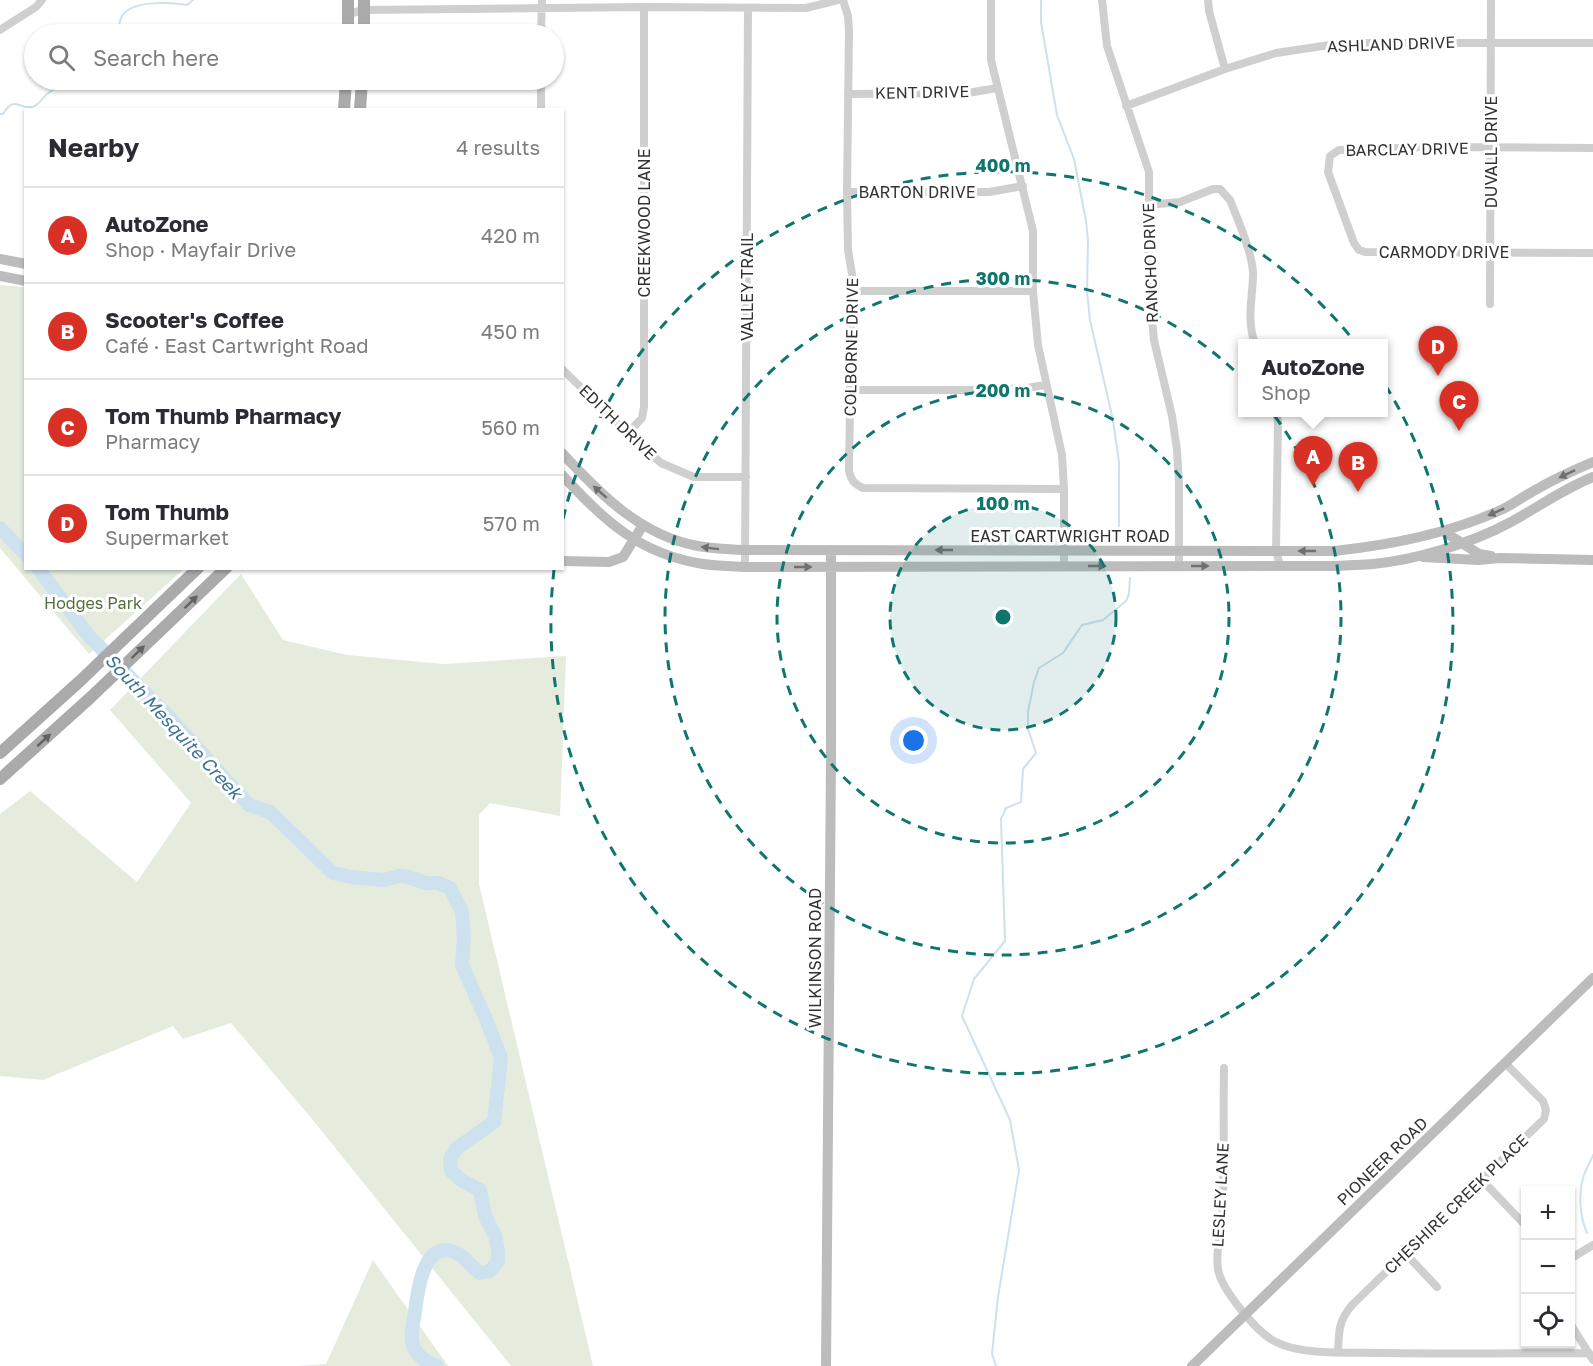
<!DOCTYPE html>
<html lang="en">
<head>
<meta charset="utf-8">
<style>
  body { margin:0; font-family:"Golos Text",sans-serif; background:#f7f7f7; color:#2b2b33 }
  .controls { position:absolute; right:18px; bottom:18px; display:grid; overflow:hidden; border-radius:0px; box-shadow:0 2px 4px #0004 }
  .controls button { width:54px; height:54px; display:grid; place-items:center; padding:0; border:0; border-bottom:2px solid #e1e1e2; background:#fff; color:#2b2b33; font:30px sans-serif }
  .you { position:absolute; left:914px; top:741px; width:21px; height:21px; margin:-15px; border:4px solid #fff; border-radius:50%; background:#1a73e8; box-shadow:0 0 0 9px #1a73e833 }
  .badge { display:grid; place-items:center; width:39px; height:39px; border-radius:50%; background:#d93025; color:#fff; font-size:20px; font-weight:700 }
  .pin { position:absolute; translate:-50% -50px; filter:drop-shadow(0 2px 3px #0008) }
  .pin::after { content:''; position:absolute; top:32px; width:21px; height:18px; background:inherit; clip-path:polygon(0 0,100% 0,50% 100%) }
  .popup { position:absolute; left:1238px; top:339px; width:150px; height:78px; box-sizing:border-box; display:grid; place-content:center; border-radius:0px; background:#fff; filter:drop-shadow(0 2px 4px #0005); font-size:20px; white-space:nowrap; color:#7c7c81 }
  .popup b { font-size:22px; color:#2b2b33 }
  .popup::after { content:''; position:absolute; left:50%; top:100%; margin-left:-12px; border:12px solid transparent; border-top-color:#fff }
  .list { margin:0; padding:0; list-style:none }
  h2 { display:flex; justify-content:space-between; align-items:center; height:78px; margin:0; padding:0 24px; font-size:26px }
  h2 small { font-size:20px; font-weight:400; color:#7c7c81 }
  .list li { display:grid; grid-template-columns:39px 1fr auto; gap:18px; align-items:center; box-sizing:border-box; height:96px; padding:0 24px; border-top:2px solid #e1e1e2 }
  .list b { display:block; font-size:22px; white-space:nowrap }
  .list p { margin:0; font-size:20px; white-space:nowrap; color:#7c7c81 }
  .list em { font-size:20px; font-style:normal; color:#7c7c81 }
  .icon { flex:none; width:33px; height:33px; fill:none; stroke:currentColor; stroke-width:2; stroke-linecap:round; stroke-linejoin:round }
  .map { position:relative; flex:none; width:1593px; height:1366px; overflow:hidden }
  .search { position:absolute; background:#fff; box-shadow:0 2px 4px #0004; left:24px; top:24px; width:540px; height:66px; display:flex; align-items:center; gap:15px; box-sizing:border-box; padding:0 21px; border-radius:33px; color:#7c7c81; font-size:22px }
  .panel { position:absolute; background:#fff; box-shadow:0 2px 4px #0004; left:24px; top:108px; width:540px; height:462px; border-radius:0px }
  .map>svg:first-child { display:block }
  .green { fill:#e5ecde }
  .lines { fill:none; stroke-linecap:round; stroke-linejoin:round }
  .stream { stroke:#cde1ee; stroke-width:2 }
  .river { stroke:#cde1ee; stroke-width:14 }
  .street { stroke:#cfcfcf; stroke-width:8 }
  .secondary { stroke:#bcbcbc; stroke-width:10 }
  .primary { stroke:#aaa; stroke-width:12 }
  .oneway { fill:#707070 }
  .oneway2 { fill:#626262 }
  .ring { fill:none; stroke:#0f766e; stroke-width:3; stroke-dasharray:10 8 }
  .labels { text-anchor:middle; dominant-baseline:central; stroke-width:6; stroke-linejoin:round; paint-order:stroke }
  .street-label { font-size:16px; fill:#323232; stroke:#fff }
  .park-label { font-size:16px; fill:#54703d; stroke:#fff }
  .water-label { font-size:18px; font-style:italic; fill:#3d7398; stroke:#fff }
  .centre { fill:#0f766e; stroke:#fff; stroke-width:3 }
  .ring-label { font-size:18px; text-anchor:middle; font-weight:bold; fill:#0f766e; stroke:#fff; stroke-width:6; stroke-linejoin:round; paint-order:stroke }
</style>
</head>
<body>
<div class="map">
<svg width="1593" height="1366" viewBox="0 0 1593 1366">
  <rect width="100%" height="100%" fill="#fff"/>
  <path class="green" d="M0 285 25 287 26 568 184 569 89 654 0 548Z
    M241 574 283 640 347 655 443 664 566 656 560 816 490 803 479 815V884L593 1366H511L312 1119 231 1023 183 1039 173 1026 43 1080 0 1076V814L30 791 137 882 191 803 110 710Z
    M373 1260 448 1366H297L326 1364Z"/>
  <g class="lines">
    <path class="stream" d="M1041 0V22L1057 115 1074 159 1086 221 1088 240 1087 292 1090 320 1113 420 1119 463V535
      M117 34C119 29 119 21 122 16 132 0 170 2 187 5L193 0
      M0 114H3C15 95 17 109 32 107 39 106 42 98 47 94 55 88 65 84 73 80
      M1587 1233C1580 1217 1578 1195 1583 1178 1585 1170 1590 1163 1593 1155
      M996 1366 992 1354 998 1297 1019 1170 1010 1120 962 1016 974 979 1005 941 1001 819 1006 808 1021 802 1023 769 1036 753 1028 729V712L1034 682 1039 668 1063 653 1082 625 1103 620 1126 601 1129 594 1130 578"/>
    <path class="river" d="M0 528 26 555
      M38 568 88 635 167 715 249 805 270 812 333 873 351 877 384 880 399 876 408 877 426 883H438L450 888 462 912 464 939 462 965 488 1024 501 1058 494 1122 457 1148 450 1159 451 1171 461 1180 480 1190 485 1216 495 1235 498 1250V1261L490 1271 480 1273C469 1266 466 1255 451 1251 423 1243 417 1294 415 1312 413 1322 410 1335 413 1345 416 1355 427 1363 437 1366"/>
    <path class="street" d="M843 0 848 16 849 31 847 192 848 250 852 274 849 471C851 480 854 484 863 488L1064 489
      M991 0V60L1033 231V291L1038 345 1062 455 1064 489V566
      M1102 0 1107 46 1149 172V290L1154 340 1172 416 1177 450 1179 483V566
      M1208 0 1209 11 1225 69
      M348 14 364 10 644 7 806 8 838 0
      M0 30 36 7 42 0
      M541 34 542 0
      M848 94 968 93 997 88
      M1126 106 1225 69 1276 53 1343 43H1593
      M541 110V80
      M1593 148 1427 147 1339 150 1330 156 1328 172 1354 243 1359 250 1365 252 1593 253
      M847 192H989L1023 186
      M1148 205 1180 202 1213 189H1220L1230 200C1238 220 1252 252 1253 273 1253 298 1246 318 1255 344
      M852 291H1033
      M1490 304 1491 0
      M562 369 628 433 661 463 694 477H746
      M851 390H980L1027 388 1045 385
      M1276 412 1278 422 1276 551 1280 565
      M628 433 642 418 644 407V7
      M745 567 748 8
      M1224 1068C1223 1118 1225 1169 1222 1219 1221 1235 1215 1252 1218 1269 1221 1289 1257 1333 1276 1342 1303 1356 1353 1352 1384 1353 1452 1354 1521 1353 1589 1353
      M1481 1179 1526 1226
      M1405 1253 1437 1287
      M1570 1259 1593 1245
      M1570 1323 1593 1360
      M1338 1352C1339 1331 1338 1322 1352 1305L1544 1119 1546 1110 1543 1101 1505 1063"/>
    <path class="secondary" d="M0 259 26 264
      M0 276 26 281
      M562 453C600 494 641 536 698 546 714 549 729 549 745 550L1334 551C1392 545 1449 534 1503 509 1515 503 1527 494 1539 488 1556 478 1575 470 1593 462
      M562 475C605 521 639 554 703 564 717 566 731 566 745 567L1337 566C1349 565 1361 565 1373 564 1415 560 1472 543 1509 523 1537 508 1563 489 1593 477
      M1443 531 1479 554 1491 556
      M1423 557 1478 560 1500 558 1593 560
      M562 561 609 562 623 557 643 525
      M826 1366 831 759V550
      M1192 1366 1593 978"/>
    <path class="primary" d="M348 34V0
      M364 34V0
      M344 110 346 80
      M360 110 362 80
      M0 753 80 681 198 568
      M0 779 90 698 226 568"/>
  </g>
  <defs><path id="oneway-solid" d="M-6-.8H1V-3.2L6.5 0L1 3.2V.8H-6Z" transform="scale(1.5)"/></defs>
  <g class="oneway">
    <use href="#oneway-solid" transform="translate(1567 474) rotate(154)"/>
    <use href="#oneway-solid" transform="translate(600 492) rotate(-139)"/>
    <use href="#oneway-solid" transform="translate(1496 512) rotate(156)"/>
    <use href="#oneway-solid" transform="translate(710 548) rotate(-173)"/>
    <use href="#oneway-solid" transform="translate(944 550) rotate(-180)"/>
    <use href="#oneway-solid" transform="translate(1307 551) rotate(-180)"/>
    <use href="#oneway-solid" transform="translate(1097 566)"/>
    <use href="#oneway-solid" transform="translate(1200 566)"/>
    <use href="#oneway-solid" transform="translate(803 567)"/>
  </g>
  <g class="oneway2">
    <use href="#oneway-solid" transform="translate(191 602) rotate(-44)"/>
    <use href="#oneway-solid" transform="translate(138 652) rotate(-44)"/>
    <use href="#oneway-solid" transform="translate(44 740) rotate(-42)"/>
  </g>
  <circle cx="1003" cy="617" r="113" fill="#0f766e" fill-opacity=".12"/>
  <g class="ring">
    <circle cx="1003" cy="617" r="113"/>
    <circle cx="1003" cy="617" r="226"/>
    <circle cx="1003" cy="617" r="338"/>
    <path d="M563 519A451 451 0 1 1 554 570"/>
  </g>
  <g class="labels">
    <g class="street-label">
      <text transform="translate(1391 44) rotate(-2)">ASHLAND DRIVE</text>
      <text transform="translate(922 92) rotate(-1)">KENT DRIVE</text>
      <text transform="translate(1407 149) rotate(-1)">BARCLAY DRIVE</text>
      <text transform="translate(1491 152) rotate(-90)">DUVALL DRIVE</text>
      <text x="917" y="192">BARTON DRIVE</text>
      <text transform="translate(644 223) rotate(-90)">CREEKWOOD LANE</text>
      <text x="1444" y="252">CARMODY DRIVE</text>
      <text transform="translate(1150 263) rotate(-92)">RANCHO DRIVE</text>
      <text transform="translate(747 287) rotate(-90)">VALLEY TRAIL</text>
      <text transform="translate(851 347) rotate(-89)">COLBORNE DRIVE</text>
      <text transform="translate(618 422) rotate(44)">EDITH DRIVE</text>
      <text x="1070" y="536">EAST CARTWRIGHT ROAD</text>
      <text transform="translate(815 958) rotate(-90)">WILKINSON ROAD</text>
      <text transform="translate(1382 1161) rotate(-44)">PIONEER ROAD</text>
      <text transform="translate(1220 1195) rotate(-87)">LESLEY LANE</text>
      <text transform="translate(1456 1204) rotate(-44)">CHESHIRE CREEK PLACE</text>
    </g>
    <g class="park-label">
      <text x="93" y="603">Hodges Park</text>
    </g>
    <g class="water-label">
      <text transform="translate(174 726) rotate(47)">South Mesquite Creek</text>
    </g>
  </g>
  <circle cx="1003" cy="617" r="9" class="centre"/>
  <g class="ring-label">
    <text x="1003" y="172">400 m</text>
    <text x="1003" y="285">300 m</text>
    <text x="1003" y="397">200 m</text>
    <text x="1003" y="510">100 m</text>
  </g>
</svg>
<div class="controls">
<button>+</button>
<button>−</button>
<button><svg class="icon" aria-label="locate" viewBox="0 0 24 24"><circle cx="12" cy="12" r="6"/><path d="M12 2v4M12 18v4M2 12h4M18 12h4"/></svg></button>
</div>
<div class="you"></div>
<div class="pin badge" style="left:1313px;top:486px">A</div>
<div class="popup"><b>AutoZone</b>Shop</div>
<div class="pin badge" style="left:1358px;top:492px">B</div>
<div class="pin badge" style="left:1459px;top:431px">C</div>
<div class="pin badge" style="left:1438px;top:376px">D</div>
<div class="search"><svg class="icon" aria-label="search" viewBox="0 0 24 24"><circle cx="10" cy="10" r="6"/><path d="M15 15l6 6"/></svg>Search here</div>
<section class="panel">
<h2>Nearby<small>4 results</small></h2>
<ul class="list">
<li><span class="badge">A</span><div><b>AutoZone</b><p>Shop · Mayfair Drive</p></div><em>420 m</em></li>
<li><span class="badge">B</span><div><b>Scooter's Coffee</b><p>Café · East Cartwright Road</p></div><em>450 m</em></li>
<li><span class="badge">C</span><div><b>Tom Thumb Pharmacy</b><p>Pharmacy</p></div><em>560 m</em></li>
<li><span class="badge">D</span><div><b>Tom Thumb</b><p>Supermarket</p></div><em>570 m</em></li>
</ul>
</section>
</div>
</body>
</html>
